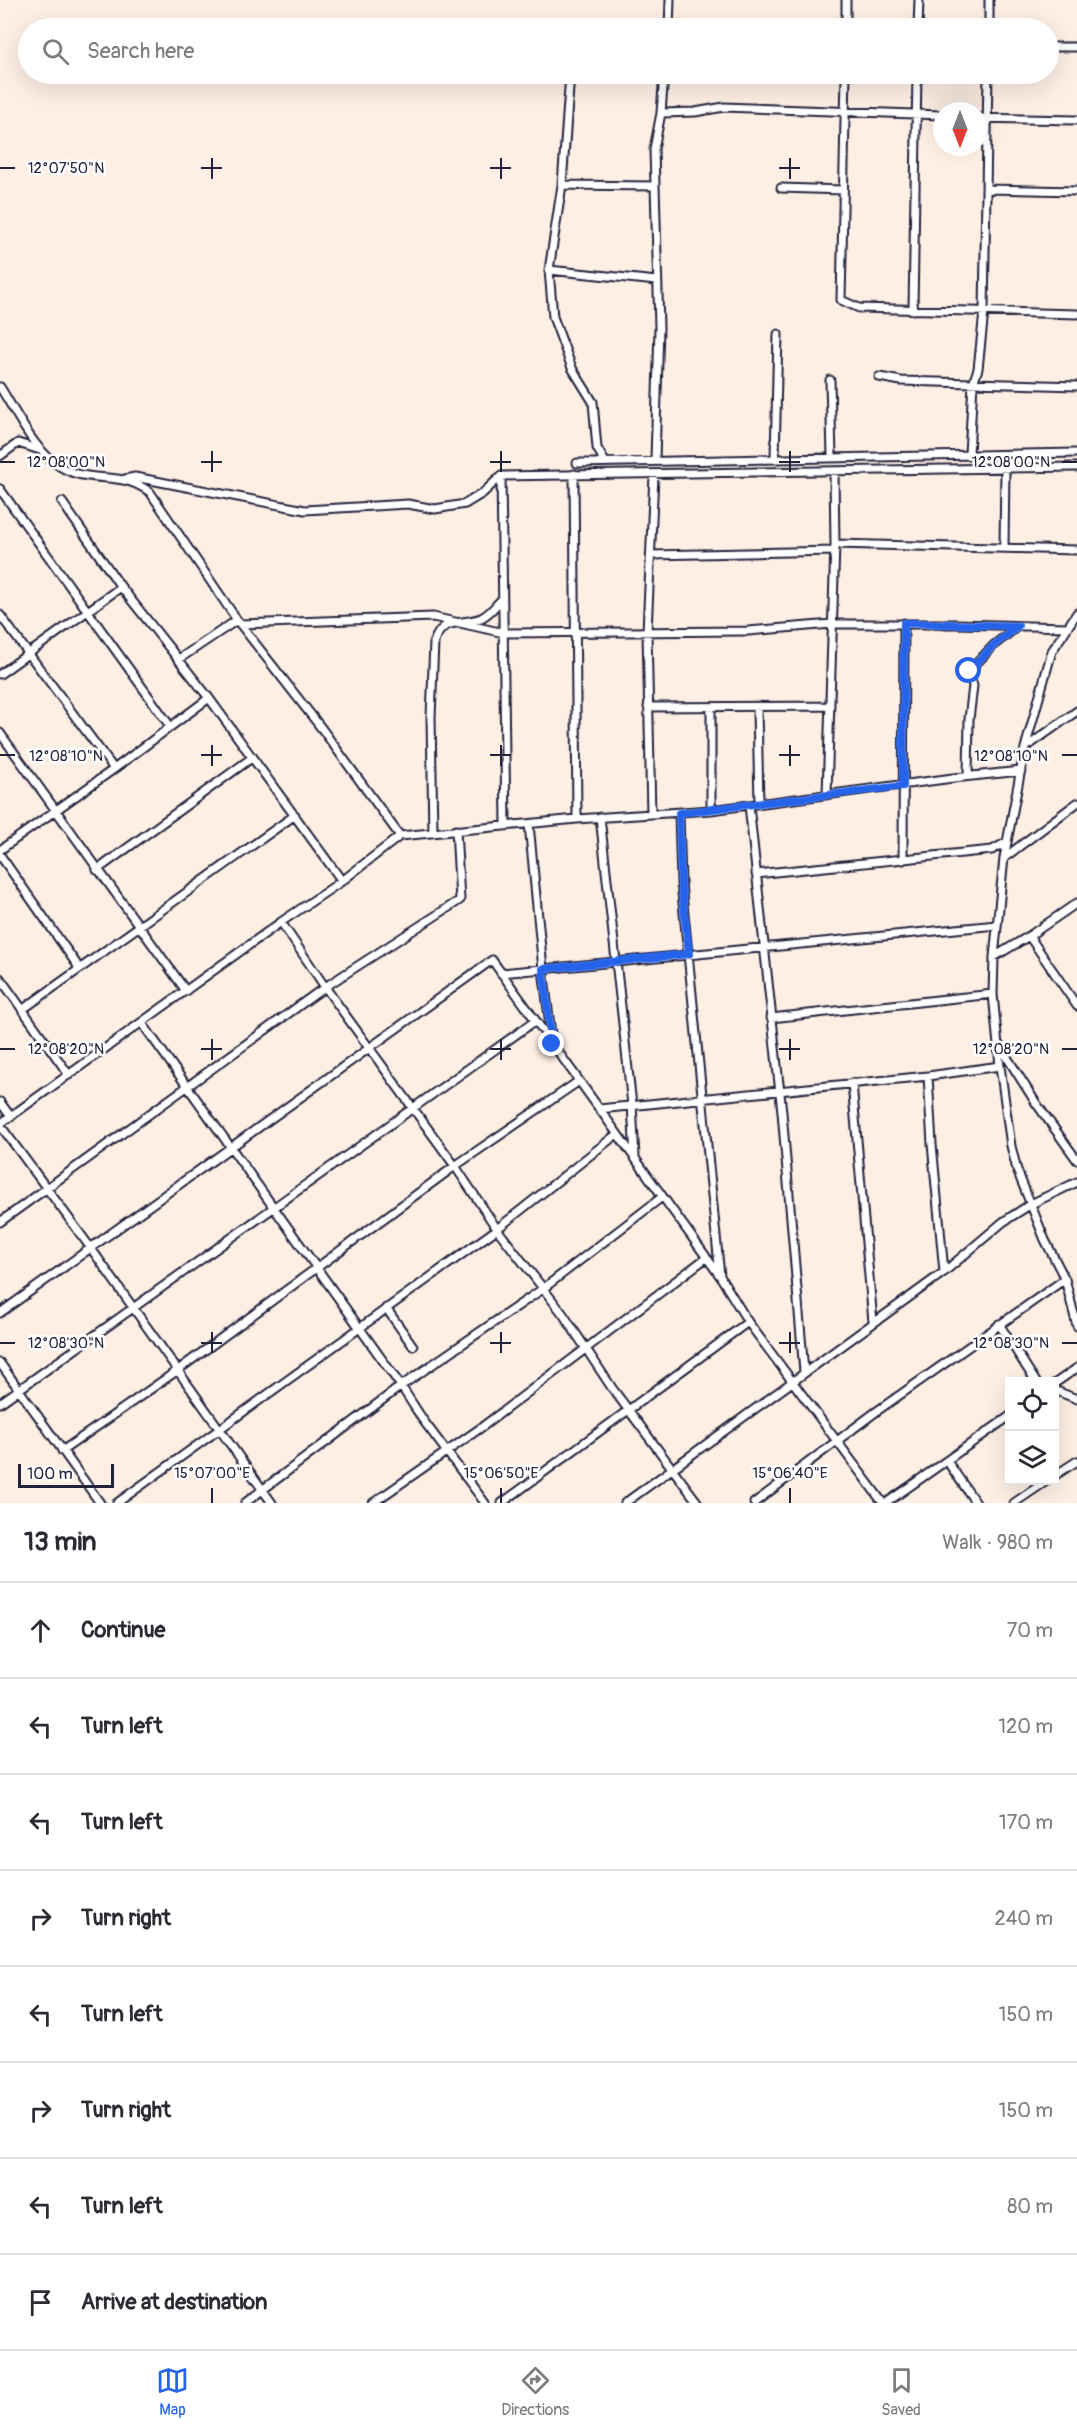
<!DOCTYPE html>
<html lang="en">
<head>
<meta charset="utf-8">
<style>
  body { margin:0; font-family:Pangolin,sans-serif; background:#f2f2f3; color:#2b2b33 }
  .controls { position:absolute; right:18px; bottom:18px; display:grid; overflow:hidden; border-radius:0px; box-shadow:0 6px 24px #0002 }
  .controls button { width:54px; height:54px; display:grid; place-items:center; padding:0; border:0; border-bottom:2px solid #e1e1e2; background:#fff; color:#2b2b33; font:30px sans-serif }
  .compass { position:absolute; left:933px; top:102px; width:54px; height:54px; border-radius:50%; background:#fff; box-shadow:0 6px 24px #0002; rotate:180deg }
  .scale { position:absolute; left:18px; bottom:15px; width:96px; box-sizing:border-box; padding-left:6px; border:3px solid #22223b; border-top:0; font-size:16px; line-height:21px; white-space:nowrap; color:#22223b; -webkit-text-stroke:4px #fff; paint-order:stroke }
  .stop { position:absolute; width:18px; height:18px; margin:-14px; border:4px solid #2563eb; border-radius:50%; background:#fff }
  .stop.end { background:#2563eb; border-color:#fff; box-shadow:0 2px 6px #0008 }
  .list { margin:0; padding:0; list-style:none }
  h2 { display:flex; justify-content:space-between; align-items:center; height:78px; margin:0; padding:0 24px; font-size:26px }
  h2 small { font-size:20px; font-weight:400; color:#7c7c81 }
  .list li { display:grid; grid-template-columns:39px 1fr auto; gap:18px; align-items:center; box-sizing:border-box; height:96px; padding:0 24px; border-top:2px solid #e1e1e2 }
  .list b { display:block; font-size:22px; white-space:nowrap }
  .list em { font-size:20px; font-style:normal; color:#7c7c81 }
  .icon { flex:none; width:33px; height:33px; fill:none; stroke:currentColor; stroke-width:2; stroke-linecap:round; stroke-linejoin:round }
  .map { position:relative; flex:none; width:1077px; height:1503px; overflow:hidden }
  .search { position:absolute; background:#fff; box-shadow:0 6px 24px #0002; left:18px; right:18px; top:18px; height:66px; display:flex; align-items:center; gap:15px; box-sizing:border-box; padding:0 21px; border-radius:33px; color:#7c7c81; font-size:22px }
  .sheet { height:846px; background:#fff }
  nav { display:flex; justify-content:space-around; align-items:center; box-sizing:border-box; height:84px; border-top:2px solid #e1e1e2; background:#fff; font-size:16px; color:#7c7c81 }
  nav a { display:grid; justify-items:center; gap:3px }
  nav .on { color:#2563eb }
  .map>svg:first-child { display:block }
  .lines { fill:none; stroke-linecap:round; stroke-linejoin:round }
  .minor-casing { stroke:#22223b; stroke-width:11 }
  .minor { stroke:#fff; stroke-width:7 }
  .route { stroke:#2563eb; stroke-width:8 }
  .ticks { fill:none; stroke:#22223b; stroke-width:2 }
  .ticks-label { font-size:15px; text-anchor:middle; fill:#22223b; stroke:#fff; stroke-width:5; stroke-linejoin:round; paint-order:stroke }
</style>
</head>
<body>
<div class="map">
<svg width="1077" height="1503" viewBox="0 0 1077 1503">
  <rect width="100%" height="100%" fill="#feefe5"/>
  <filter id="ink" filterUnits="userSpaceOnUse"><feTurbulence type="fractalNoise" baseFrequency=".0167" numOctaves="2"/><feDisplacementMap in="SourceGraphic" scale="12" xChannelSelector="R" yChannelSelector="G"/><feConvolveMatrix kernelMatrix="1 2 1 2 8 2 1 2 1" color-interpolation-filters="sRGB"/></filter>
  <g filter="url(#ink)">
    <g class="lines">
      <defs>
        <path id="minor" d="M669 28 670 0
          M846 28V0
          M918 28 919 0
          M989 28V0
          M1048 47H1077
          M570 74 562 185 549 270 553 317 572 368 593 402 597 448 605 462
          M846 74 841 300 859 308 1077 314
          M661 113 695 112 724 107 942 115
          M978 118 1077 120
          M562 185 655 186
          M781 188 843 190
          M986 189 1077 191
          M549 270 657 281
          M913 310 917 74
          M879 377 901 381 1077 386
          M830 380 832 457
          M0 387C20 418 37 461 74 473 103 482 122 472 150 492L237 620 322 729 400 836
          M969 454 973 383 978 369 984 312 988 74
          M0 456 18 443 40 450
          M775 458 778 334
          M655 460 659 328 654 149 661 113 664 74
          M577 463 1077 453
          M574 474 577 819
          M501 476 506 825
          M125 479 135 477 305 510 408 504 435 509 465 504 483 493 501 476 1077 467
          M0 489 170 726
          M62 502 121 587 209 698 342 881
          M835 544 1077 550
          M1004 548 1005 468
          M651 555 835 551
          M1077 613 1052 651 1025 748 1004 858 994 957 993 994 1000 1066 1011 1146 1017 1170 1045 1240 1065 1279 1077 1326
          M0 615 114 769
          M240 624 433 617 504 633 748 631 832 624H956L1068 627
          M179 659 237 620
          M0 674 121 587
          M648 707 830 706
          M757 708 759 804
          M0 733 186 991
          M1025 748 1077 711
          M968 776 969 719 973 686 969 671 994 645 1018 626
          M827 795 835 544 834 472
          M749 805 782 1112 804 1372
          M711 810V707
          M679 813 681 883 720 1276
          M651 814 647 632 654 475
          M600 817 632 1105 635 1157
          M529 824 543 969 552 1042
          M433 833 431 717 434 642C443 616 460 626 481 618 490 614 495 606 502 599
          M0 850 114 769 209 698
          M0 855 80 969
          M1004 858 1077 803
          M903 860 904 623
          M97 870 253 757
          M756 874 992 850 1007 842
          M281 922 325 987 455 1166 497 1229 563 1314 612 1388 698 1503
          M1029 936 1077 1006
          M994 957 1029 936 1077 903
          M501 973 997 925
          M0 978 69 1075
          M22 1010 295 815
          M771 1018 993 994
          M142 1023 401 1386 423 1420 485 1503
          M998 1043 1036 1103 1077 1160
          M928 1076 932 1144 944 1272
          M852 1083 873 1322
          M0 1102 11 1117
          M599 1109 928 1076 1000 1066
          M0 1124 281 922 342 881 400 836 577 819 711 810 953 778 1021 771
          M0 1125 90 1247 272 1503
          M0 1222 325 987 460 900 456 830
          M386 1308 413 1346
          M0 1313 492 960 720 1276 748 1322 883 1503
          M999 1324 1036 1382
          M0 1363 100 1503
          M1054 1384 1077 1368
          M1054 1390 1077 1399
          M0 1403 535 1021
          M62 1451 178 1370 455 1166 579 1081
          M947 1461 976 1503
          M1054 1476 1077 1461
          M117 1503 497 1229 617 1134
          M245 1503 401 1386 544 1288 662 1197
          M373 1503 482 1427 706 1258
          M502 1503 748 1322
          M625 1503 944 1272 1003 1222 1031 1204 1077 1182
          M754 1503 877 1411 1065 1279
          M886 1503 1010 1416
          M1014 1503 1048 1480"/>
      </defs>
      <use href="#minor" class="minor-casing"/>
      <use href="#minor" class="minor"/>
    </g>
  </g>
  <g class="lines" filter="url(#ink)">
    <path class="route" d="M552 1044 543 969 689 954 681 883 679 813 903 786 904 623 1018 626 994 645 969 671"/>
  </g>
  <path class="ticks" d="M212 158V179M501 158V179M790 158V179M0 168H15M201 168H222M490 168H511M779 168H800M212 451V472M501 451V472M790 451V472M0 462H15M201 462H222M490 462H511M779 462H800M1062 462H1077M212 745V766M501 745V766M790 745V766M0 755H15M201 755H222M490 755H511M779 755H800M1062 755H1077M212 1039V1060M501 1039V1060M790 1039V1060M0 1049H15M201 1049H222M490 1049H511M779 1049H800M1062 1049H1077M212 1332V1353M501 1332V1353M790 1332V1353M0 1343H15M201 1343H222M490 1343H511M779 1343H800M1062 1343H1077M212 1488V1503M501 1488V1503M790 1488V1503"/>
  <g class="ticks-label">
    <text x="66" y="173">12°07'50"N</text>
    <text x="1011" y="467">12°08'00"N</text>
    <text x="66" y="467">12°08'00"N</text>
    <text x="1011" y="761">12°08'10"N</text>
    <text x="66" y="761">12°08'10"N</text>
    <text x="1011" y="1054">12°08'20"N</text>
    <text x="66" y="1054">12°08'20"N</text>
    <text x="66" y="1348">12°08'30"N</text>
    <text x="1011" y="1348">12°08'30"N</text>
    <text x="212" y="1478">15°07'00"E</text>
    <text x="501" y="1478">15°06'50"E</text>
    <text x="790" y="1478">15°06'40"E</text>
  </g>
</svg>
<div class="controls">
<button><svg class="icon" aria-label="locate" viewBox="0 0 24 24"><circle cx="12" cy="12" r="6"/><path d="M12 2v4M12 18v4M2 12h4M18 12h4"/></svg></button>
<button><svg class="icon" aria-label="layers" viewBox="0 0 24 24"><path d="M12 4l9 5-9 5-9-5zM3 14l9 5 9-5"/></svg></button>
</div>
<svg class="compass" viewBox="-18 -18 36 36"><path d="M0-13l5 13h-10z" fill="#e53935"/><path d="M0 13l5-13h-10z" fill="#7c7c81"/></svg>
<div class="scale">100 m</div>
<div class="stop" style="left:969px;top:671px"></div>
<div class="stop end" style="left:552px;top:1044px"></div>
<div class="search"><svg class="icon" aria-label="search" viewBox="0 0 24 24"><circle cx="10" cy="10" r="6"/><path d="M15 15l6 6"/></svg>Search here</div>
</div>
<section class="sheet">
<h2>13 min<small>Walk · 980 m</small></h2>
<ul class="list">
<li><svg class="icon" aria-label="ahead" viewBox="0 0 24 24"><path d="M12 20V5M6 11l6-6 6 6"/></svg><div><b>Continue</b></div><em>70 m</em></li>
<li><svg class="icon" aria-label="left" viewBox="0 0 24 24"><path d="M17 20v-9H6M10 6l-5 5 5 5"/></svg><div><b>Turn left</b></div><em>120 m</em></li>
<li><svg class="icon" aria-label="left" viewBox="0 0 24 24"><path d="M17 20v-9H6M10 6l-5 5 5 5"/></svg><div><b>Turn left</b></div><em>170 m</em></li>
<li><svg class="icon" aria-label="right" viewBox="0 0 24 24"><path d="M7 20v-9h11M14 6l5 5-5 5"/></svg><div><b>Turn right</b></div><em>240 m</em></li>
<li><svg class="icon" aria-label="left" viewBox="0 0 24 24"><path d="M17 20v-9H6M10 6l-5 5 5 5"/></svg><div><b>Turn left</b></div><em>150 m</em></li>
<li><svg class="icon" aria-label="right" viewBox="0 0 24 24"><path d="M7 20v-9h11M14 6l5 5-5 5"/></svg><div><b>Turn right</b></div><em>150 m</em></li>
<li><svg class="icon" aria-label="left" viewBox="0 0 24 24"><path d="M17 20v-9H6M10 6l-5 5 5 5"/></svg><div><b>Turn left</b></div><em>80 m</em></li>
<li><svg class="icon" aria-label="arrive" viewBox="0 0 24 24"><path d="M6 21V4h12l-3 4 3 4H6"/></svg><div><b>Arrive at destination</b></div></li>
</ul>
</section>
<nav>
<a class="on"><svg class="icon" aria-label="map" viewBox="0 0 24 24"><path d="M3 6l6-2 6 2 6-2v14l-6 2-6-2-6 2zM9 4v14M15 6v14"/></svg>Map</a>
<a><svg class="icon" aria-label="directions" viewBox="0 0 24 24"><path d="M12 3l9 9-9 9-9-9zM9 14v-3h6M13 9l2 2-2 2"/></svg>Directions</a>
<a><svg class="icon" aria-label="saved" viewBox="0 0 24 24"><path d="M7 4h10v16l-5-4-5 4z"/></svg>Saved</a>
</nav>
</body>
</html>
